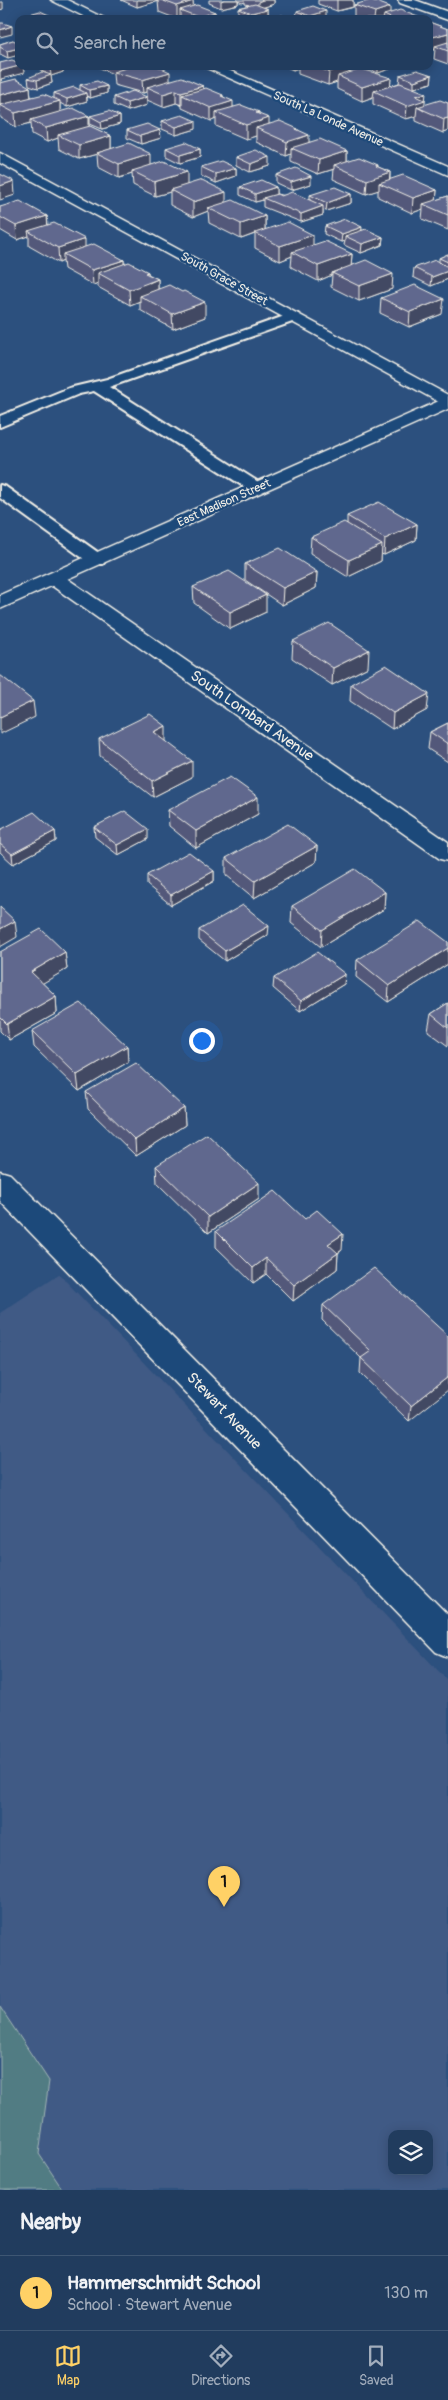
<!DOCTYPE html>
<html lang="en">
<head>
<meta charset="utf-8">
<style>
  body { margin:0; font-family:Pangolin,sans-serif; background:#2d4767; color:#f1f3f6 }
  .controls { position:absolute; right:15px; bottom:15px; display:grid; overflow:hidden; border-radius:10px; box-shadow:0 2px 12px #0003 }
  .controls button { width:45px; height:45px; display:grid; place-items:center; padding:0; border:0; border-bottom:1px solid #3e5673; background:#213c5e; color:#f1f3f6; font:25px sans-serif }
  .you { position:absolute; left:201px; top:1040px; width:18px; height:18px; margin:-12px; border:4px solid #fff; border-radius:50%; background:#1a73e8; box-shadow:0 0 0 8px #1a73e833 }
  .badge { display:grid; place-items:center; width:32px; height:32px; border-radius:50%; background:#ffd166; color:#111; font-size:16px; font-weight:700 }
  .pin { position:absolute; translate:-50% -41px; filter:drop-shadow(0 1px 2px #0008) }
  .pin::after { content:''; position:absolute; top:26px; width:18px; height:15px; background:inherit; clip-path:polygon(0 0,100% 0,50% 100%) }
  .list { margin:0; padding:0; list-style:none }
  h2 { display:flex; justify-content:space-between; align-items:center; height:65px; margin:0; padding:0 20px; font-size:21px }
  h2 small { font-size:16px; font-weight:400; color:#a2adbc }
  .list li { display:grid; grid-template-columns:32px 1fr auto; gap:15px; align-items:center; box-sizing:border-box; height:75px; padding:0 20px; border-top:1px solid #3e5673 }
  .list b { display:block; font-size:19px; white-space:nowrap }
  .list p { margin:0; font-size:16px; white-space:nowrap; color:#a2adbc }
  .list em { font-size:16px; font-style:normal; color:#a2adbc }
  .icon { flex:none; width:28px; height:28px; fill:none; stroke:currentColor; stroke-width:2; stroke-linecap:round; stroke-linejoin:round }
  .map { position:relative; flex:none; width:448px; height:2190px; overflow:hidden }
  .search { position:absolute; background:#213c5e; box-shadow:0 2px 12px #0003; left:15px; right:15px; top:15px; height:55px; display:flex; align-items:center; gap:12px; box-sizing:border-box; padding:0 18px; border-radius:10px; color:#a2adbc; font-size:19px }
  .sheet { height:140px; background:#213c5e }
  nav { display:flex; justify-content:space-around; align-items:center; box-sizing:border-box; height:70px; border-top:1px solid #3e5673; background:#213c5e; font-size:14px; color:#a2adbc }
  nav a { display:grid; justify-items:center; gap:2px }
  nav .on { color:#ffd166 }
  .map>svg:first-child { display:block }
  .built { fill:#405a85; fill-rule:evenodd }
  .green { fill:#517c83; stroke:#a2b6b6 }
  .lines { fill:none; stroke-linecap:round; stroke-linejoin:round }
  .service-casing { stroke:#f4f1e8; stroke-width:4 }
  .minor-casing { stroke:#f4f1e8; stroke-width:3 }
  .tertiary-casing { stroke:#f4f1e8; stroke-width:3 }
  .service { fill:#1f4a7a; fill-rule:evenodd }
  .minor { fill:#1f4a7a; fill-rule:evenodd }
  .tertiary { fill:#1f4a7a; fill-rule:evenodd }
  .wall { fill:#53597a; stroke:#f4f1e8 }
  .shaded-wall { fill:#434963; stroke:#f4f1e8 }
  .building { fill:#60688e; stroke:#f4f1e8 }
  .labels { text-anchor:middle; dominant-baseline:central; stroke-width:4.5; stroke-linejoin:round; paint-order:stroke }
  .far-street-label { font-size:12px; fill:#f4f1e8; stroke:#1f4a7a }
  .street-label { font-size:15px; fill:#f4f1e8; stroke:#1f4a7a }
</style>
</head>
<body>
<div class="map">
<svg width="448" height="2190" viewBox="0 0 448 2190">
  <rect width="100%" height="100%" fill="#2c507e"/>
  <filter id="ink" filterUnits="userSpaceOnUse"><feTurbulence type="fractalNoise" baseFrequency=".02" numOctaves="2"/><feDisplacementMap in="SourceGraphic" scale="10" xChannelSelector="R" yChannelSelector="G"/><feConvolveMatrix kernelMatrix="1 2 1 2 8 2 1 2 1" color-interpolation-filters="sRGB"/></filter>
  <g filter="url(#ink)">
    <path class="built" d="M59 1274 448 1681V2190H0V1313ZM392 2134H429V2171H392Z"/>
    <path class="green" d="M0 2007 49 2081 39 2154 63 2190H0Z"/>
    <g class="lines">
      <defs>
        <path id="service" d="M293 313 298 314 300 317 298 320 109 387 263 485 265 488 263 491H251L94 391 79 394 0 427V416L69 388 107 379Z
          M0 485 6 487 103 556 106 560 103 564H91L0 498Z"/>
        <path id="minor" d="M51 0H67L106 19H89Z
          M398 0H415L448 12V20L400 3Z
          M202 66H219L448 166V175Z
          M0 153 448 395V407L0 163Z
          M55 573 62 575 448 842V861L440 859 48 583 45 579 48 575Z
          M0 1171 10 1174 448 1615V1657L436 1652 0 1201Z"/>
        <path id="tertiary" d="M448 397V409L0 609V595Z"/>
      </defs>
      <use href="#service" class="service-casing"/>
      <use href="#minor" class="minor-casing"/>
      <use href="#tertiary" class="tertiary-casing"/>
      <use href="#service" class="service"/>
      <use href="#minor" class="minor"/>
      <use href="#tertiary" class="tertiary"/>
    </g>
    <path class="wall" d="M121 0H190L193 1V6L215 12V19H180V18L177 19 159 12 158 1 137 7Z
      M209 0H274V4L264 7 268 9V16L257 19H223L238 14V8L249 5 245 4V2L242 3 238 1V4L221 8 209 3Z
      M318 0H353V7L337 11 318 4Z
      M354 5 390 13 423 19H359L354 17Z
      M297 11 326 19H298L296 18Z
      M429 22 448 29V64L434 59 435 49 429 51Z
      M13 40 8 58 0 54V44Z
      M0 63 23 66 24 73 1 79 2 83 30 87 31 97 54 99V93L80 90V85L107 86V93L90 98 87 96V101L67 107 60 103V112L89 116V126L111 136V149L151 165 187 185 226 203 265 216V230L313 245 352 254 351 266 392 289 359 301 331 287 332 275 318 281 291 267 292 256 280 261 255 248V234L241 239 209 223 208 211 193 217 170 205V192L155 196 133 185 132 174 119 178 98 167 97 154 79 159 59 149 58 138 47 142 32 134 31 123 16 127 1 118 0 108Z
      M41 66H63V72L51 76 52 83 38 88 29 85 28 78 46 73 41 71Z
      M96 66H157L170 80 203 86V89L223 96 233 107 259 112V114L269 124 298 130 309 142 347 151V161L378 167 390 172V180L437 190 436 200 448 196V230L422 219 423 209 412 213 378 197V190L366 194 333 179 334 169 318 174 291 162V154L286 156 256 142V136L246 139 216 126V119L211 121 182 108V105L176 103 163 107 147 100V92L143 93 114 85 113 74Z
      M284 66H349V73L391 78 390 86 399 83 400 75H432L431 83 414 88 425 105 448 103V131L443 133 416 121V116L406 119 373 104V97L362 101 337 89V82L328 85 298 74V68L293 70Z
      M363 66H395V67L378 73Z
      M114 97 147 105 128 111 114 105Z
      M90 116H120V124L102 129 90 124Z
      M162 121 196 129 176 135 162 129Z
      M127 130 161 138 141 144 127 138Z
      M166 148 200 149V157L180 163 166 156Z
      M236 157 270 166 250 172 236 165Z
      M201 167 236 168V176L216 183 201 176Z
      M276 175 311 184 291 190 276 183Z
      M240 187H276V194L310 200V195L351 194V203L326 211 323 210V215L301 222 263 207V200L255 202 240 195Z
      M0 207 47 216 48 225 85 247 124 260V263L148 272V274L158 279V289L205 317 173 329 140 310V301L130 305 98 287V283L93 285 64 269 63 261 59 263 29 246V236L17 240 0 230Z
      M325 226 362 230 383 237 382 245 361 253 344 245 345 241 341 242 324 234Z
      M448 254V279L431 286 413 277 414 268 439 262V258Z
      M381 298 442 314 409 327 380 313Z
      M347 516 417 524 416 540 384 555 381 554V561L348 577 310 553 311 537 347 524Z
      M245 564 317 572 316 588 282 605 245 580Z
      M193 587 266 612 230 629 194 603Z
      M293 641 368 667 332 685 292 658Z
      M351 684 427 710 392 729 350 701Z
      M448 723V762L428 749 430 732Z
      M99 739 166 741 192 777 153 797 100 756Z
      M168 810 258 814 196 848 169 826Z
      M94 827 148 839 118 855 95 837Z
      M0 830 55 831 56 841 13 864 0 852Z
      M317 846 316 862 254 898 226 875V858Z
      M214 871V881L171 905 147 885V875Z
      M385 892 384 909 321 947 291 923 292 906Z
      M199 930 268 935 225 961 199 940Z
      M448 942V964L388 1002 356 977 357 960Z
      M0 952H65L67 969 42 983 56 996 57 1013 9 1040 0 1031Z
      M345 974 344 984 300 1011 273 988 274 978Z
      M448 1003V1046L428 1031 431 1014Z
      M32 1031 127 1046 128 1062 79 1091 34 1047Z
      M86 1092 184 1108 185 1125 136 1156 88 1109Z
      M156 1166 259 1199 208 1233 157 1183Z
      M305 1219 342 1250 338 1253 337 1269 293 1301 266 1274 253 1283 216 1247V1231Z
      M323 1305 448 1336 409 1421 360 1373 361 1358 322 1320Z"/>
    <path class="shaded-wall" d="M137 0H158V1L137 7Z
      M224 0H238V4L221 8V1Z
      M263 0H274V4L258 9V2Z
      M337 0H353V7L337 11Z
      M193 1 194 14 180 10V18L177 19V6Z
      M0 2H3V9L0 10Z
      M390 7V17L384 15 383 19H374L375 12Z
      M268 9V16L257 19H247L251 18V13Z
      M326 11V19H310V16Z
      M215 12V19H198V17Z
      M12 26V34L0 37V30Z
      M448 33V45L435 46V49L429 51V38Z
      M19 48V55L8 58 7 51Z
      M19 66H23L24 73 1 79 2 86H0V71Z
      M57 66H63V72L51 76 52 83 38 88 37 80 51 75 50 68Z
      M122 66H144L122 74Z
      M293 66H299L298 68 293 70Z
      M347 66H349V79L338 76 337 82 328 85 329 72Z
      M378 66H395V67L378 73Z
      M170 72V85L147 87V92L143 93 142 80Z
      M432 75 431 83 414 88V81Z
      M391 78 390 92 374 91 373 97 362 101V87Z
      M107 86V93L90 98 89 90Z
      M203 86V99L182 95V105L181 106V92Z
      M30 87 31 100 0 105V108V95Z
      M176 90V103L163 107V94Z
      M86 93 87 101 67 107V99Z
      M426 93 424 111 417 107 416 116 406 119 407 106 416 96Z
      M223 95V104L233 101V114L216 112V119L211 121V108L221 96Z
      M147 97V105L128 111 127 103Z
      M60 101V115L31 120V123L16 127 15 113Z
      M259 112 258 122 269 118V132L256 128V136L246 139V125L256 113Z
      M89 116V129L58 135V138L47 142 46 128Z
      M120 116V124L102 129 101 122Z
      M448 118V131L443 133 444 119Z
      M196 121V129L176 135V127Z
      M296 129H298V139L309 135V149L291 148V154L286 156 287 142Z
      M160 130 161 138 141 144 140 136Z
      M111 136V149L97 153V154L79 159V145Z
      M200 149V157L180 163V155Z
      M347 151V164L334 165V169L318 174 319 160Z
      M151 154V168L132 171V174L119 178V164Z
      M270 157V166L250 172 251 164Z
      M378 165V176L390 172 389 186 379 183V190L366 194 367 180 376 166Z
      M236 168V176L216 183V174Z
      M187 172V186L170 190V192L155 196 154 182Z
      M311 176V184L291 190V182Z
      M14 181 15 195 0 200V186Z
      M276 187V196L263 198V200L255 202V194Z
      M437 190 436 204H423V209L412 213 413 198Z
      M226 192V206L208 208V211L193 217V202Z
      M351 194V203L326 211 327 203Z
      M323 206V215L301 222V214Z
      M47 216 48 230 28 231 29 236 17 240 16 226Z
      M265 216V230L241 239V224Z
      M362 227 361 235 345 236V241L341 242 342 234Z
      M313 235V249L292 252V256L280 261V246Z
      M383 237 382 245 361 253 362 244Z
      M85 239V254H63V261L59 263 58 248Z
      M352 254 351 268 332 273V275L318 281V266Z
      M124 260V274L98 273V283L93 285 92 270Z
      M448 271V279L431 286 432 277Z
      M148 272 149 283 158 279V294L140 296V301L130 305 129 290 145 273Z
      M393 274 392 289 359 301V286Z
      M444 299 442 314 409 327 410 312Z
      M205 302V317L173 329 172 314Z
      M417 524 416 540 384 555 385 539Z
      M382 545 381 561 348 577 349 560Z
      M317 572 316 588 282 605 283 588Z
      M266 595V612L230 629V612Z
      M369 650 368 667 332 685 333 668Z
      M429 694 427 710 392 729 393 713Z
      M33 701 35 717 0 734V717Z
      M166 726V743L154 732Z
      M192 761V777L153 797 152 781Z
      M258 797V814L196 848V831Z
      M148 829V839L118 855 117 845Z
      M55 831 56 841 13 864 12 854Z
      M317 846 316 862 254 898 255 881Z
      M214 871V881L171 905V895Z
      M385 892 384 909 321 947 322 930Z
      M15 921 17 937 0 947V929Z
      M269 926 268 935 225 961V951Z
      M448 948V964L388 1002 389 986Z
      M65 952 67 969 33 989 31 972Z
      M345 974 344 984 300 1011 301 1001Z
      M56 996 57 1013 9 1040 7 1024Z
      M127 1046 128 1062 79 1091 77 1075Z
      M184 1108 185 1125 136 1156 135 1140Z
      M259 1183V1199L208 1233V1217Z
      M343 1234 342 1250 327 1260 328 1244Z
      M338 1253 337 1269 293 1301 294 1285Z
      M266 1258V1274L253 1283V1268Z
      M448 1377V1390L409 1421 411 1406Z"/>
    <path class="building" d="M161 0H190L193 1 177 6Z
      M371 0 390 7 375 12 354 5Z
      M255 4 268 9 251 13 238 8Z
      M197 5 215 12 198 17 180 10Z
      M313 6 326 11 310 16 297 11Z
      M400 10 423 19H393L384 15Z
      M40 11 58 19H28L22 16Z
      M242 13 252 17 247 19H223Z
      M282 15 292 19H267Z
      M429 22 448 29V33L429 38Z
      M0 23H3L12 26 0 30Z
      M13 40 19 43V48L7 51 0 47V44Z
      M448 42V51L435 46Z
      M12 60 19 63V66L0 71V63Z
      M46 66H57L50 68Z
      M132 66H157L170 72 142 80 113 72Z
      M314 66H347L329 72Z
      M362 69 391 78 362 87 338 76Z
      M417 70 432 75 414 81 400 75Z
      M42 72 51 75 37 80 28 78Z
      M182 77 203 86 181 92 176 90 163 94 147 87Z
      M16 79 30 87 0 95V83Z
      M97 81 107 86 89 90 80 85Z
      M400 83 426 93 416 96 425 100 407 106 374 91Z
      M74 87 86 93 67 99 54 93Z
      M206 88 223 95 221 96 233 101 211 108 182 95Z
      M133 91 147 97 127 103 114 97Z
      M44 94 60 101 15 113 0 105Z
      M440 100 448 103V118L444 119 417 107Z
      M241 105 259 112 256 113 269 118 246 125 216 112Z
      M73 108 89 116 46 128 31 120Z
      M109 111 120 116 101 122 90 116Z
      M182 115 196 121 176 127 162 121Z
      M280 121 298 129H296L309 135 287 142 256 128Z
      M147 124 160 130 140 136 127 130Z
      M90 126 111 136 79 145 58 135Z
      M320 139 347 151 319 160 291 148Z
      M186 142 200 149 180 155 166 148Z
      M129 143 151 154 119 164 97 153Z
      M256 150 270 157 251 164 236 157Z
      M359 157 378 165 376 166 390 172 367 180 334 165Z
      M164 161 187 172 154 182 132 171Z
      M221 161 236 168 216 174 201 167Z
      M296 168 311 176 291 182 276 175Z
      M0 174 14 181 0 186Z
      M403 175 437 190 413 198 379 183Z
      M202 180 226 192 193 202 170 190Z
      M261 180 276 187 255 194 240 187Z
      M335 187 351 194 327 203 310 195Z
      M292 192 323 206 301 214 263 198 277 194 281 196Z
      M448 196V215L423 204Z
      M233 200 265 216 241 224 208 208Z
      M20 201 47 216 16 226 0 217V207Z
      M345 219 362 227 342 234 325 226Z
      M288 222 313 235 280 246 255 233Z
      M54 223 85 239 58 248 28 231Z
      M366 229 383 237 362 244 345 236Z
      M325 241 352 254 318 266 292 252Z
      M94 244 124 260 92 270 63 254Z
      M448 254V262L439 258Z
      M366 260 393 274 359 286 332 273Z
      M435 260 448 267V271L432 277 414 268Z
      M129 262 148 272 145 273 158 279 129 290 98 273Z
      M169 285 182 292 184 291 205 302 172 314 140 296Z
      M415 285 444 299 410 312 381 298Z
      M379 502 417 524 385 539 347 516Z
      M344 522 382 545 349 560 311 537Z
      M280 548 317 572 283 588 245 564Z
      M229 571 266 595 230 612 193 587Z
      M329 623 369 650 333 668 293 641Z
      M386 665 429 694 393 713 351 684Z
      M0 675 33 701 0 717Z
      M150 714 166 726 154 732 192 761 152 781 99 739Z
      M448 723V744L430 732Z
      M230 777 258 797 196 831 168 810Z
      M125 811 148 829 117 845 94 827Z
      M34 812 55 831 12 854 0 844V830Z
      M288 824 317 846 255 881 226 858Z
      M189 852 214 871 171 895 147 875Z
      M355 869 385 892 322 930 292 906Z
      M243 905 269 926 225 951 199 930Z
      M0 907 15 921 0 929Z
      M420 921 448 942V948L389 986 357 960Z
      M41 929 65 952 31 972 56 996 7 1024 0 1017V952Z
      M317 952 345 974 301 1001 274 978Z
      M81 1003 127 1046 77 1075 32 1031Z
      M448 1003V1028L431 1014Z
      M136 1063 184 1108 135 1140 86 1092Z
      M207 1134 259 1183 208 1217 156 1166Z
      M275 1191 305 1219 317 1210 343 1234 328 1244 338 1253 294 1285 266 1258 253 1268 216 1231Z
      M374 1268 448 1336V1377L411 1406 361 1358 371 1351 323 1305Z"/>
  </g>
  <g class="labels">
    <g class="far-street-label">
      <text transform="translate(328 119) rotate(24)">South La Londe Avenue</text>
      <text transform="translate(224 279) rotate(29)">South Grace Street</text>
      <text transform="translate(224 503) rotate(-24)">East Madison Street</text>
    </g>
    <g class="street-label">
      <text transform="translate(252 716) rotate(35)">South Lombard Avenue</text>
      <text transform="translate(224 1411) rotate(46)">Stewart Avenue</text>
    </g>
  </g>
</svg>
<div class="controls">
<button><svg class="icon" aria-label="layers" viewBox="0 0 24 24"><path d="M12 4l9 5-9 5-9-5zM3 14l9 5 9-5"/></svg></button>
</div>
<div class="you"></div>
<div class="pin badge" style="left:224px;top:1907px">1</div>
<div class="search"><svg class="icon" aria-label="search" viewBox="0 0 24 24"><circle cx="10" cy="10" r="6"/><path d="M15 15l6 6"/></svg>Search here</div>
</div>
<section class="sheet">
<h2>Nearby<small></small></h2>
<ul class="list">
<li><span class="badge">1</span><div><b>Hammerschmidt School</b><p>School · Stewart Avenue</p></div><em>130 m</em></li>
</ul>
</section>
<nav>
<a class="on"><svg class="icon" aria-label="map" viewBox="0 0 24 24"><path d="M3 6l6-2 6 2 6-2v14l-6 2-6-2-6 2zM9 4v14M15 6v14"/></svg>Map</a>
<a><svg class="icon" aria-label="directions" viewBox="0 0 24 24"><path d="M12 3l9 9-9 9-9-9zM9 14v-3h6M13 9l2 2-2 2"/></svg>Directions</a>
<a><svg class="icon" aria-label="saved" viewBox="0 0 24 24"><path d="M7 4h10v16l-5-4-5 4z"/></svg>Saved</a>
</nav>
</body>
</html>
